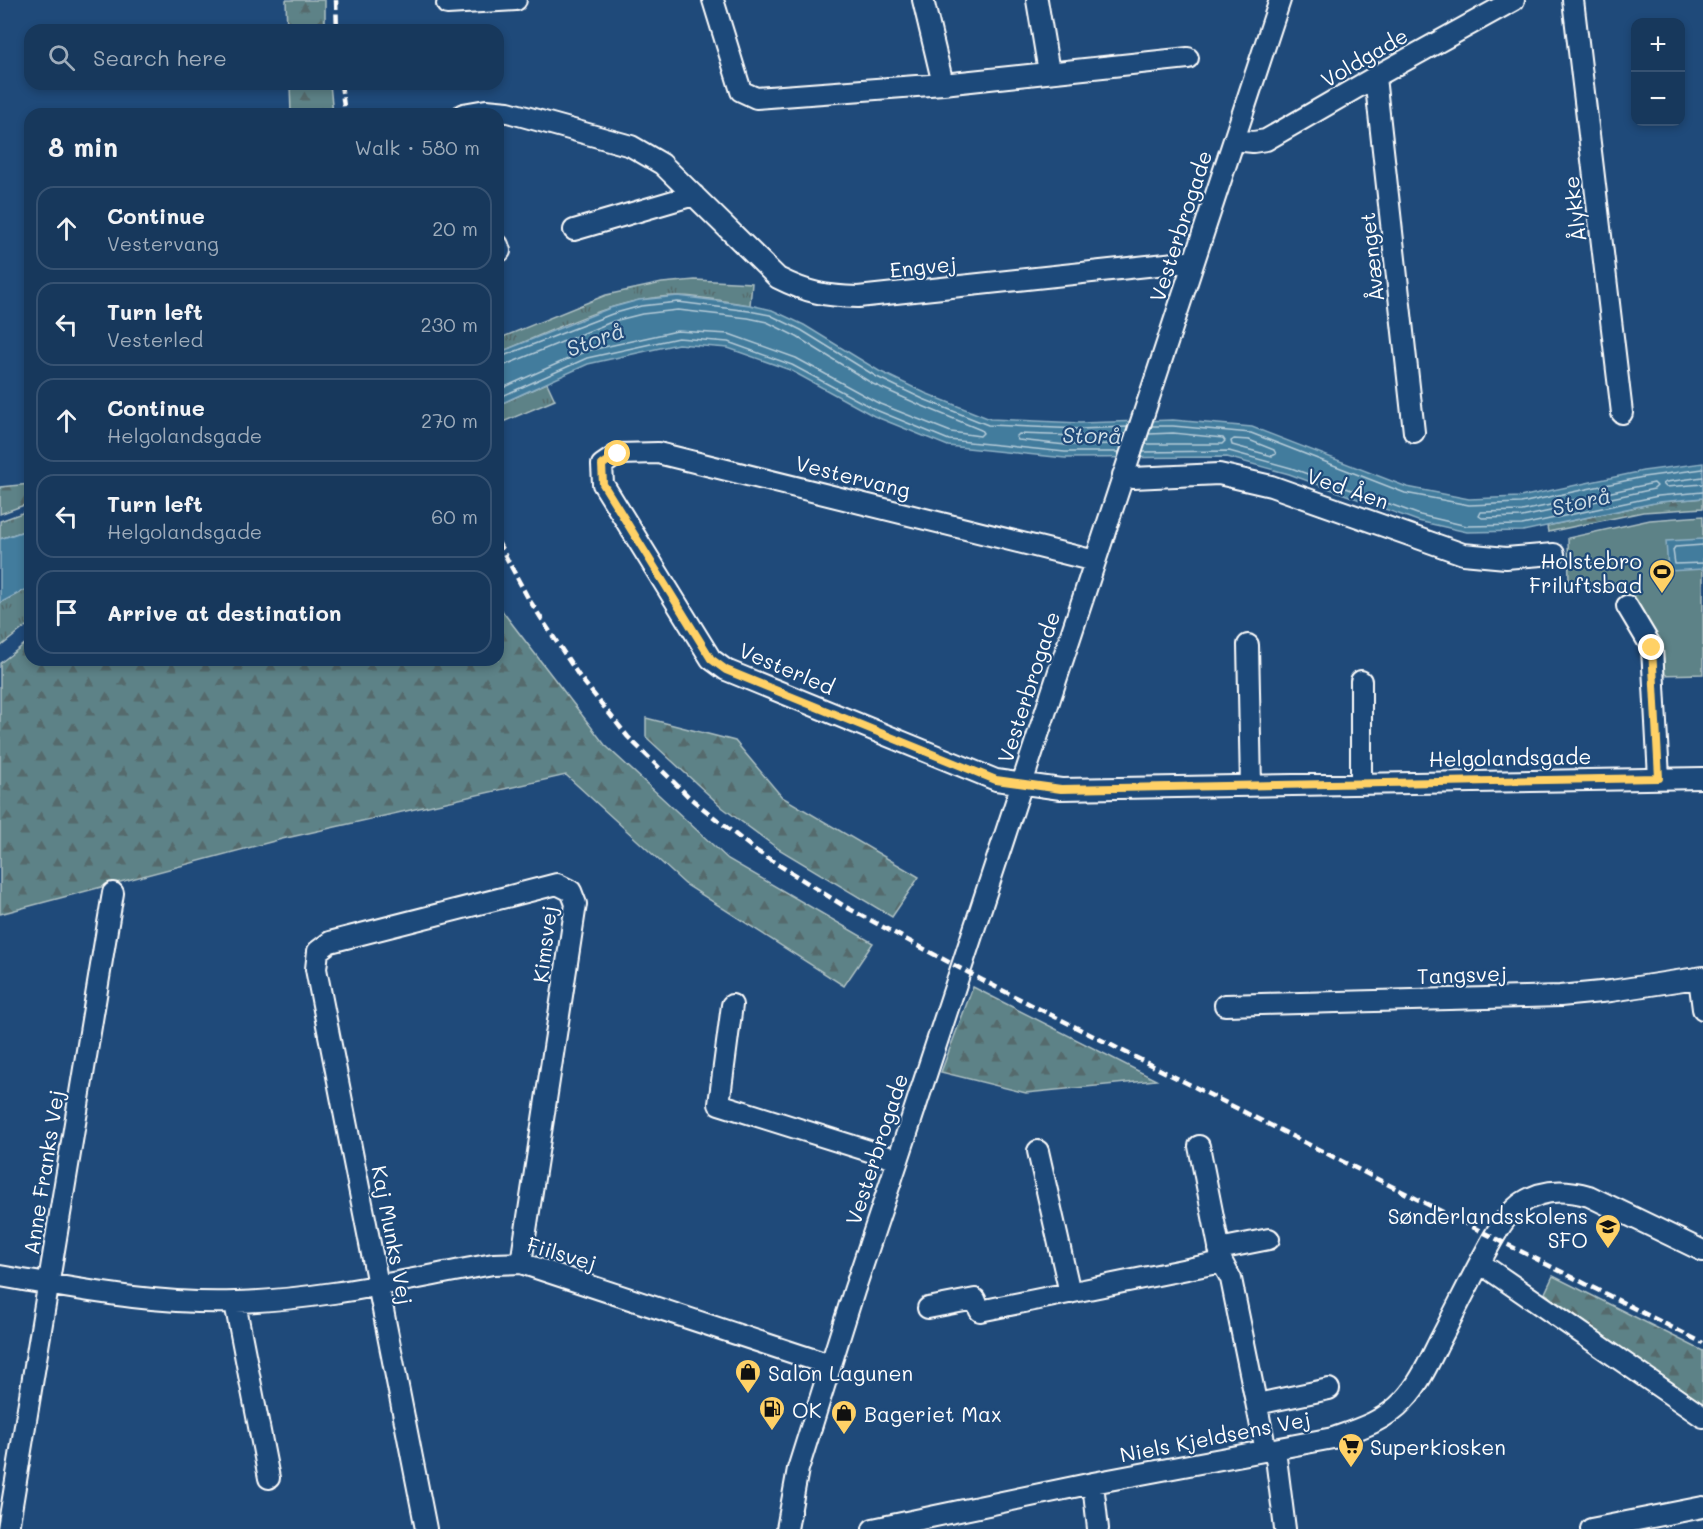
<!DOCTYPE html>
<html lang="en">
<head>
<meta charset="utf-8">
<style>
  body { margin:0; font-family:Mali,sans-serif; background:#203f62; color:#f1f3f6 }
  .controls { position:absolute; right:18px; top:18px; display:grid; overflow:hidden; border-radius:12px; box-shadow:0 3px 9px #0003 }
  .controls button { width:54px; height:54px; display:grid; place-items:center; padding:0; border:0; border-bottom:2px solid #365272; background:#17385c; color:#f1f3f6; font:30px sans-serif }
  .stop { position:absolute; width:18px; height:18px; margin:-14px; border:4px solid #ffd166; border-radius:50%; background:#fff }
  .stop.end { background:#ffd166; border-color:#fff; box-shadow:0 2px 6px #0008 }
  .list { margin:0; padding:0; list-style:none }
  h2 { display:flex; justify-content:space-between; align-items:center; height:78px; margin:0; padding:0 24px; font-size:26px }
  h2 small { font-size:20px; font-weight:400; color:#9eacbb }
  .list li { display:grid; grid-template-columns:39px 1fr auto; gap:18px; align-items:center; box-sizing:border-box; height:84px; margin:0 12px 12px; padding:0 12px; border:2px solid #365272; border-radius:18px }
  .list b { display:block; font-size:22px; white-space:nowrap }
  .list p { margin:0; font-size:20px; white-space:nowrap; color:#9eacbb }
  .list em { font-size:20px; font-style:normal; color:#9eacbb }
  .icon { flex:none; width:33px; height:33px; fill:none; stroke:currentColor; stroke-width:2; stroke-linecap:round; stroke-linejoin:round }
  .map { position:relative; flex:none; width:1703px; height:1529px; overflow:hidden }
  .search { position:absolute; background:#17385c; box-shadow:0 3px 9px #0003; left:24px; top:24px; width:480px; height:66px; display:flex; align-items:center; gap:15px; box-sizing:border-box; padding:0 21px; border-radius:18px; color:#9eacbb; font-size:22px }
  .panel { position:absolute; background:#17385c; box-shadow:0 3px 9px #0003; left:24px; top:108px; width:480px; height:558px; border-radius:18px }
  .map>svg:first-child { display:block }
  .grass { fill:url(#grass-tufts); stroke:#aec0c3; stroke-width:1.5 }
  .forest { fill:url(#forest-firs); stroke:#aec0c3; stroke-width:1.5 }
  .garden { fill:#5d8287; stroke:#aec0c3; stroke-width:1.5 }
  .water { fill:#437c9d; stroke:#8eb0c4; stroke-width:1.5 }
  .lines { fill:none; stroke-linecap:round; stroke-linejoin:round }
  .shore { stroke:#b4cbd8; stroke-width:1.5 }
  .minor-casing { stroke:#fff; stroke-width:24 }
  .minor { stroke:#1f4a7a; stroke-width:20 }
  .rail { stroke:#fff; stroke-width:4.5; stroke-dasharray:9 4.5; stroke-linecap:butt }
  .route { stroke:#ffd166; stroke-width:8 }
  .labels { text-anchor:middle; dominant-baseline:central; stroke-width:4.5; stroke-linejoin:round; paint-order:stroke }
  .street-label { font-size:21px; fill:#fff; stroke:#1f4a7a }
  .poi-label { font-size:21px; fill:#fff; stroke:#1f4a7a; text-anchor:start }
  .water-label { font-size:22px; font-style:italic; fill:#d0dee6; stroke:#1f4a7a }
</style>
</head>
<body>
<div class="map">
<svg width="1703" height="1529" viewBox="0 0 1703 1529">
  <defs>
    <pattern id="grass-tufts" width="24" height="20" patternUnits="userSpaceOnUse" patternTransform="scale(1.5)"><rect width="24" height="20" fill="#5d8287"/><path d="M3 7l-1-3M5 7V3M7 7l1-3M15 17l-1-3M17 17v-4M19 17l1-3" fill="none" stroke="#556a6c"/></pattern>
    <pattern id="forest-firs" width="22" height="20" patternUnits="userSpaceOnUse" patternTransform="scale(1.5)"><rect width="22" height="20" fill="#5d8287"/><path d="M5 1l3.5 6h-7zM16 11l3.5 6h-7z" fill="#556a6c"/></pattern>
  </defs>
  <rect width="100%" height="100%" fill="#1f4a7a"/>
  <filter id="ink" filterUnits="userSpaceOnUse"><feTurbulence type="fractalNoise" baseFrequency=".0167" numOctaves="2"/><feDisplacementMap in="SourceGraphic" scale="12" xChannelSelector="R" yChannelSelector="G"/><feConvolveMatrix kernelMatrix="1 2 1 2 8 2 1 2 1" color-interpolation-filters="sRGB"/></filter>
  <g filter="url(#ink)">
    <path class="grass" d="M695 280 752 283 750 305C727 302 701 296 677 296 615 297 555 330 498 353V339L606 295 662 283Z
      M547 383 555 400 498 424V405Z
      M30 510V529L0 539V521Z
      M30 587V623L0 647V603Z"/>
    <path class="forest" d="M286 0H325V30H287Z
      M290 84H330L333 114H291Z
      M30 484V503L0 514V487Z
      M1703 498V508L1643 512 1548 532 1547 526 1659 502Z
      M498 602 503 612 605 745 728 859 873 943 844 986 685 884 566 775 282 839 0 914V663L30 640V660H498Z
      M646 718 735 741 782 797 919 877 892 917 777 848 723 808 646 737Z
      M973 987 1156 1080 1026 1093 941 1072Z
      M1553 1276 1703 1351V1407L1545 1293Z"/>
    <path class="garden" d="M1703 516V674L1657 675 1629 601 1614 589 1598 585 1569 581 1568 538 1650 520Z"/>
    <path class="water" d="M678 296 750 305 772 310 804 325 879 371 925 393 990 419 1080 423 1173 420 1252 427 1407 487 1469 499 1520 497 1643 471 1703 463V498L1659 502 1523 531 1467 532 1418 521 1289 474 1227 457 1065 458 948 446 874 416 790 370 728 348 678 344 588 364 498 405V353L610 308 639 300Z
      M30 529V587L0 603V539Z
      M1703 539V569L1668 571 1666 541Z"/>
    <g class="lines">
      <path class="shore" d="M498 358 612 314 641 306 678 302 749 311 770 315 801 330 877 377 923 399 988 425 1080 429 1127 427
        M498 366 505 365 614 321 642 314 678 310 748 318 767 322 797 337 873 384 920 405 981 430 983 433 980 436 951 432 880 404 796 358 729 334 677 331 586 351 498 390
        M498 398 587 358 678 338 728 342 792 365 876 410 949 440 1065 452H1119
        M1151 426H1173L1251 433 1405 493 1469 505 1521 503 1643 477 1703 469
        M1234 439 1249 440 1274 450 1276 454 1272 456 1232 445 1231 441Z
        M1122 444 1066 445 1018 440 1016 437 1019 434 1080 436 1125 435
        M1146 444H1222L1225 441 1223 438 1173 433 1149 434
        M1143 452 1229 451 1291 468 1420 515 1467 526 1522 525 1658 496 1703 492
        M1703 477 1666 482 1663 484 1666 487 1703 484
        M1654 483 1657 486 1654 489 1522 517 1482 518 1479 516 1481 512 1522 511Z
        M1703 545 1675 547 1673 550 1675 564 1703 563"/>
      <defs>
        <path id="minor" d="M713 0 741 91 756 98 943 84 1188 58
          M923 0 943 84
          M1037 0 1049 72
          M1573 0 1622 413
          M447 4 516 0
          M1375 77 1414 432
          M463 114 486 110 508 112 631 146 662 164 778 278C808 293 825 296 858 297L1194 261
          M1234 140 1253 142 1266 140 1375 77 1514 0
          M574 230 694 195
          M498 245 500 251
          M1123 475 1133 478 1219 474 1271 486 1463 554 1506 558 1554 554
          M1095 561 658 453 618 454 602 465 603 484 711 659 726 670 996 780 1061 789 1703 778
          M1627 606 1652 648 1659 778
          M1248 645 1251 785
          M1361 681V783
          M1699 978 1703 1009
          M732 1005 719 1104 898 1160
          M1225 1005 1560 996 1611 991 1703 977
          M1038 1151 1070 1293
          M1219 1249 1269 1239
          M1222 1262 1231 1279 1266 1451
          M1480 1263 1703 1417
          M0 1276C78 1289 156 1305 236 1302 322 1300 408 1279 493 1264L521 1263 830 1365
          M235 1303 269 1478
          M928 1308 975 1299 980 1311 1222 1262 1199 1146
          M1257 1404 1329 1389
          M1275 1450 1285 1529
          M1093 1483 1098 1529
          M8 1529 113 893
          M426 1529 316 969 318 951 330 942 557 884 571 891 576 904 521 1263
          M787 1529 798 1469 854 1291 898 1160 1280 0
          M873 1529 1093 1483 1333 1438C1359 1429 1385 1421 1404 1400 1420 1383 1429 1362 1439 1342 1455 1312 1469 1282 1485 1253 1495 1235 1504 1217 1519 1205 1540 1189 1565 1189 1589 1196L1703 1251
          M1591 1529 1703 1507"/>
      </defs>
      <use href="#minor" class="minor-casing"/>
      <use href="#minor" class="minor"/>
      <path class="rail" d="M336 0 337 30
        M341 84 345 114
        M498 542 528 598 579 676 628 737 690 798 755 850 844 906 982 980 1703 1343"/>
    </g>
  </g>
  <g class="lines" filter="url(#ink)">
    <path class="route" d="M618 454 602 465 603 484 711 659 726 670 996 780 1061 789 1659 778 1652 648"/>
  </g>
  <defs>
    <symbol id="stadium-pin" viewBox="-11 -11 22 30"><path d="M0 17L-7.5 6A9.5 9.5 0 1 1 7.5 6Z" fill="#ffd166" stroke="#1f4a7a"/><path d="M0-5a6.5 5 0 1 0 0 10a6.5 5 0 1 0 0-10ZM-3.5-1.8h7v3.6h-7Z" fill="#111"/></symbol>
    <symbol id="school-pin" viewBox="-11 -11 22 30"><path d="M0 17L-7.5 6A9.5 9.5 0 1 1 7.5 6Z" fill="#ffd166" stroke="#1f4a7a"/><path d="M0-5L7-2L0 1L-7-2ZM-4 1L0 2.5L4 1V4Q0 6-4 4Z" fill="#111"/></symbol>
    <symbol id="shop-pin" viewBox="-11 -11 22 30"><path d="M0 17L-7.5 6A9.5 9.5 0 1 1 7.5 6Z" fill="#ffd166" stroke="#1f4a7a"/><path d="M-5-2.5h2.3a2.7 3.5 0 0 1 5.4 0H5L5.5 6h-11ZM-1.5-2.5h3a1.5 2.3 0 0 0-3 0Z" fill="#111"/></symbol>
    <symbol id="fuel-pin" viewBox="-11 -11 22 30"><path d="M0 17L-7.5 6A9.5 9.5 0 1 1 7.5 6Z" fill="#ffd166" stroke="#1f4a7a"/><path d="M-5.5-6h7V0h2V4h1.3V-2.5L3-4.5l.8-.8L6-3V5H2.5V1h-1V6h-7ZM-4.2-4.7v3.2H.2V-4.7Z" fill="#111"/></symbol>
    <symbol id="supermarket-pin" viewBox="-11 -11 22 30"><path d="M0 17L-7.5 6A9.5 9.5 0 1 1 7.5 6Z" fill="#ffd166" stroke="#1f4a7a"/><path d="M-6-5.5h2.5l.6 2H6L4.5 2H-2.5L-4.4-4H-6ZM-1.5 3.2a1.3 1.3 0 1 0 .1 0ZM3 3.2a1.3 1.3 0 1 0 .1 0Z" fill="#111"/></symbol>
  </defs>
  <g fill-rule="evenodd">
    <use href="#stadium-pin" x="1647" y="557" width="30" height="40"/>
    <use href="#school-pin" x="1593" y="1212" width="30" height="40"/>
    <use href="#shop-pin" x="733" y="1357" width="30" height="40"/>
    <use href="#fuel-pin" x="757" y="1394" width="30" height="40"/>
    <use href="#shop-pin" x="829" y="1398" width="30" height="40"/>
    <use href="#supermarket-pin" x="1336" y="1431" width="30" height="40"/>
  </g>
  <g class="labels">
    <g class="street-label">
      <text transform="translate(1364 57) rotate(-30)">Voldgade</text>
      <text transform="translate(1574 209) rotate(-97)">Ålykke</text>
      <text transform="translate(1180 226) rotate(-72)">Vesterbrogade</text>
      <text transform="translate(1371 257) rotate(-96)">Åvænget</text>
      <text transform="translate(923 266) rotate(-6)">Engvej</text>
      <text transform="translate(853 476) rotate(14)">Vestervang</text>
      <text transform="translate(1348 488) rotate(19)">Ved Åen</text>
      <text transform="translate(787 668) rotate(23)">Vesterled</text>
      <text transform="translate(1028 687) rotate(-72)">Vesterbrogade</text>
      <text transform="translate(1510 757) rotate(-1)">Helgolandsgade</text>
      <text transform="translate(544 944) rotate(-83)">Kimsvej</text>
      <text transform="translate(1462 974) rotate(-2)">Tangsvej</text>
      <text transform="translate(876 1149) rotate(-72)">Vesterbrogade</text>
      <text transform="translate(43 1172) rotate(-81)">Anne Franks Vej</text>
      <text transform="translate(393 1235) rotate(79)">Kaj Munks Vej</text>
      <text transform="translate(562 1253) rotate(16)">Fiilsvej</text>
      <text transform="translate(1215 1436) rotate(-11)">Niels Kjeldsens Vej</text>
    </g>
    <g class="poi-label">
      <text x="1642" y="560" text-anchor="end">Holstebro<tspan x="1642" dy="24">Friluftsbad</tspan></text>
      <text x="1588" y="1215" text-anchor="end">Sønderlandsskolens<tspan x="1588" dy="24">SFO</tspan></text>
      <text x="768" y="1372">Salon Lagunen</text>
      <text x="792" y="1409">OK</text>
      <text x="864" y="1413">Bageriet Max</text>
      <text x="1370" y="1446">Superkiosken</text>
    </g>
    <g class="water-label">
      <text transform="translate(595 339) rotate(-20)">Storå</text>
      <text transform="translate(1092 435) rotate(1)">Storå</text>
      <text transform="translate(1581 501) rotate(-13)">Storå</text>
    </g>
  </g>
</svg>
<div class="controls">
<button>+</button>
<button>−</button>
</div>
<div class="stop" style="left:618px;top:454px"></div>
<div class="stop end" style="left:1652px;top:648px"></div>
<div class="search"><svg class="icon" aria-label="search" viewBox="0 0 24 24"><circle cx="10" cy="10" r="6"/><path d="M15 15l6 6"/></svg>Search here</div>
<section class="panel">
<h2>8 min<small>Walk · 580 m</small></h2>
<ul class="list">
<li><svg class="icon" aria-label="ahead" viewBox="0 0 24 24"><path d="M12 20V5M6 11l6-6 6 6"/></svg><div><b>Continue</b><p>Vestervang</p></div><em>20 m</em></li>
<li><svg class="icon" aria-label="left" viewBox="0 0 24 24"><path d="M17 20v-9H6M10 6l-5 5 5 5"/></svg><div><b>Turn left</b><p>Vesterled</p></div><em>230 m</em></li>
<li><svg class="icon" aria-label="ahead" viewBox="0 0 24 24"><path d="M12 20V5M6 11l6-6 6 6"/></svg><div><b>Continue</b><p>Helgolandsgade</p></div><em>270 m</em></li>
<li><svg class="icon" aria-label="left" viewBox="0 0 24 24"><path d="M17 20v-9H6M10 6l-5 5 5 5"/></svg><div><b>Turn left</b><p>Helgolandsgade</p></div><em>60 m</em></li>
<li><svg class="icon" aria-label="arrive" viewBox="0 0 24 24"><path d="M6 21V4h12l-3 4 3 4H6"/></svg><div><b>Arrive at destination</b></div></li>
</ul>
</section>
</div>
</body>
</html>
